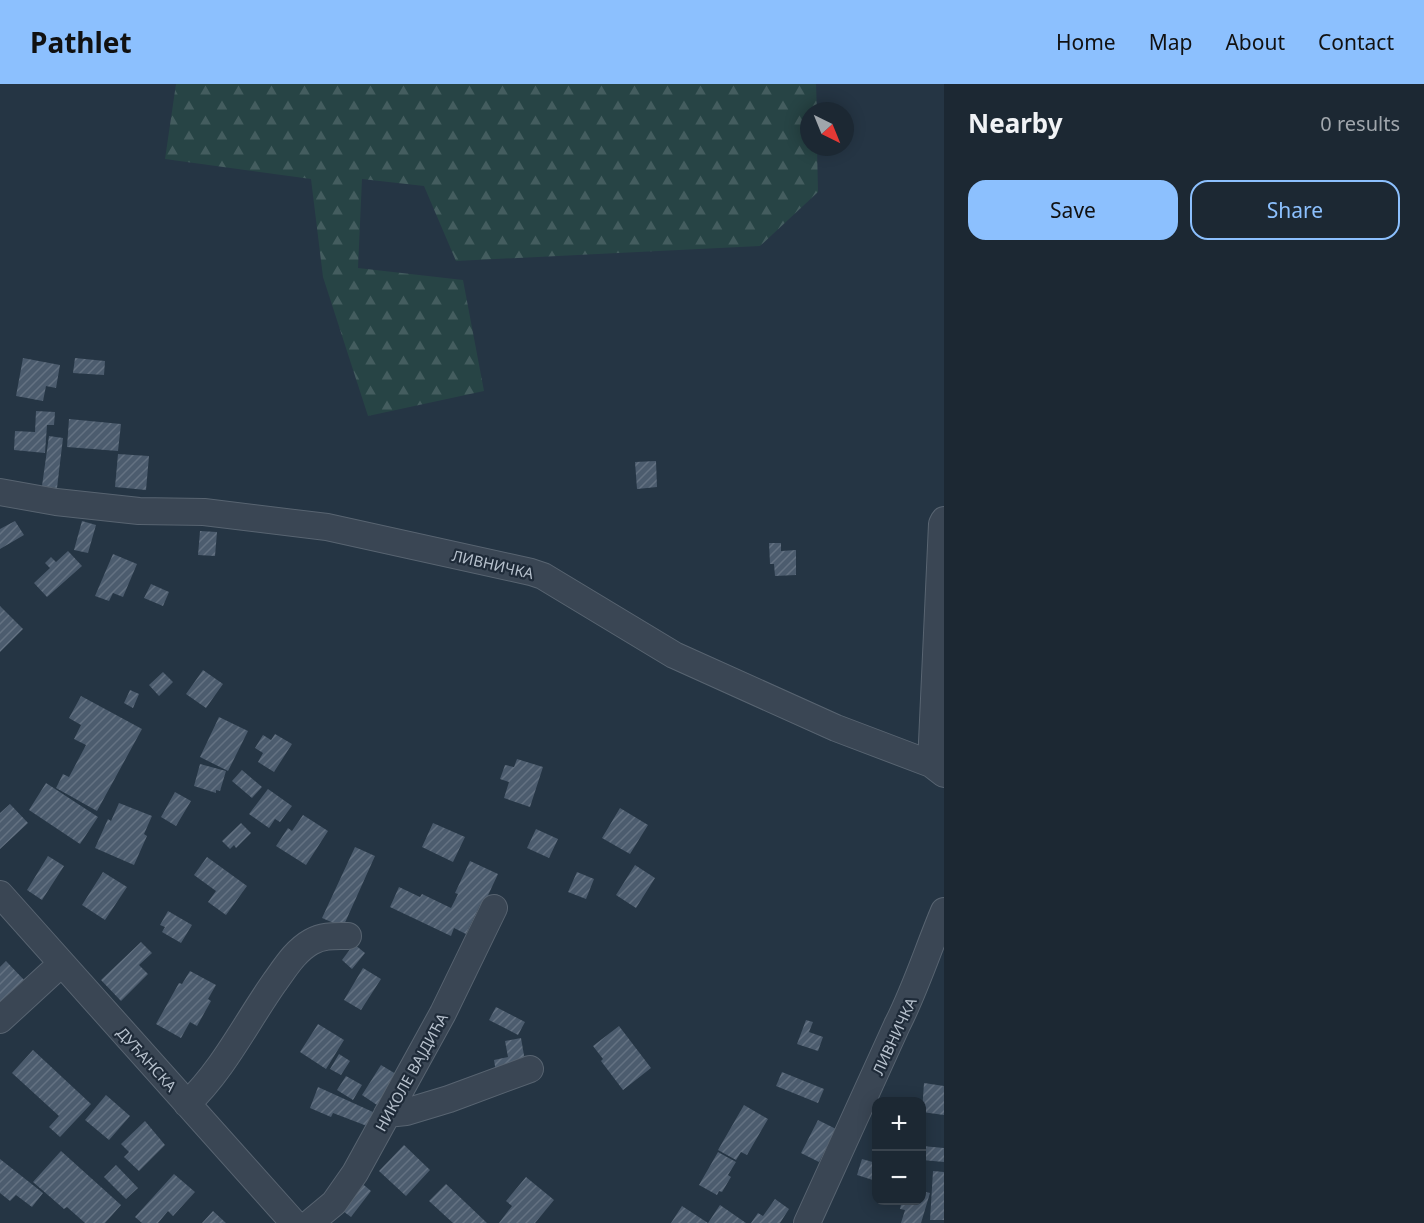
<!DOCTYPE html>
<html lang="en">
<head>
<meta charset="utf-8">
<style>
  body { margin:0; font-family:"Noto Sans",sans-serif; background:#25303b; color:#f1f3f6 }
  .controls { position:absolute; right:18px; bottom:18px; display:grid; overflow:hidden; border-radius:12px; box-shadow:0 3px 15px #0003 }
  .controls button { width:54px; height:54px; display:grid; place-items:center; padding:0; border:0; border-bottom:2px solid #3a444e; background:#1c2833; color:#f1f3f6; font:30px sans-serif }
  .compass { position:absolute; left:800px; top:18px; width:54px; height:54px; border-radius:50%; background:#1c2833; box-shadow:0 3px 15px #0003; rotate:137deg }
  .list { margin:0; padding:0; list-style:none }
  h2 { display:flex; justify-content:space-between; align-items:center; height:78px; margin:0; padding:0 24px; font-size:26px }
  h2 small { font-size:20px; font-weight:400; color:#a0a6ac }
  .actions { display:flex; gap:12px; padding:18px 24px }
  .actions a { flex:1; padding:14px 0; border:2px solid #8cc0fe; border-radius:18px; text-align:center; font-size:21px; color:#8cc0fe }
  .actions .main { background:#8cc0fe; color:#111 }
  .map { position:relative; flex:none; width:944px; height:1139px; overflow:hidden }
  header { display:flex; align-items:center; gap:36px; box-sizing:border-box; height:84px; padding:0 30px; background:#8cc0fe; color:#111 }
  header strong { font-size:28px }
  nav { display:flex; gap:33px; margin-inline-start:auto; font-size:21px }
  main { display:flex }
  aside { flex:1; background:#1c2833 }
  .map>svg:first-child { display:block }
  .forest { fill:url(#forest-firs) }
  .building { fill:url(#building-hatch) }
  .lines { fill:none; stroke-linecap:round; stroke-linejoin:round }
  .minor-casing { stroke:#586471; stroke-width:28 }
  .minor { stroke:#3a4654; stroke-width:26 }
  .labels { text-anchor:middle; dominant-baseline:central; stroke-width:4.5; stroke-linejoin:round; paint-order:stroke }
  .street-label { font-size:15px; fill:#b7c1cd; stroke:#1f2b39 }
</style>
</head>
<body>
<header>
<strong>Pathlet</strong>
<nav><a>Home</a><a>Map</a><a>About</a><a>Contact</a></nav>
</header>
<main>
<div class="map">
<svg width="944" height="1139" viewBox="0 0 944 1139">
  <defs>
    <pattern id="forest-firs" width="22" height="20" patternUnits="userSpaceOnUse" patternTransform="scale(1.5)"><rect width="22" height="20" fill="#274445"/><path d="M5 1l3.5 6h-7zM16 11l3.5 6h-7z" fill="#445d5f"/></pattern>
    <pattern id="building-hatch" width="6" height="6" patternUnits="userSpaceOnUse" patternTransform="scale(1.5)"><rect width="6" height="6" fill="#4c5c6e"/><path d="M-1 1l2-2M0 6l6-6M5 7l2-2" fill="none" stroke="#647282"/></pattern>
  </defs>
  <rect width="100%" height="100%" fill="#253544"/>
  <path class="forest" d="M176 0H816L817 27H809V63H817L818 108 760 162 456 177 424 102 362 95 358 184 463 196 484 307 368 332 323 193 311 95 165 75Z"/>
  <path class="building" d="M23 274 60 281 56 304 46 302 43 317 16 312Z
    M75 274 105 277 104 291 73 289Z
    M36 327 55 328 54 341H47L45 369 14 366 15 347 35 348Z
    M69 335 121 340 118 367 67 363Z
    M49 352 63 354 57 404 42 402Z
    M118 370 149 372 146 406 115 403Z
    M656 377 657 403 637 405 635 378Z
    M15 437 24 451 0 465V445Z
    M82 437 96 441 88 469 74 466Z
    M200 447 217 448 215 472 198 471Z
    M769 459H781V467L796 466V491L775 492 774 480H770Z
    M68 467 82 482 47 513 34 499 50 484 45 479 51 473 56 478Z
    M113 470 137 480 123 513 113 509 109 517 95 512Z
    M151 500 169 508 163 522 144 514Z
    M0 522 23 545 0 568Z
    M203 586 223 600 206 624 186 610Z
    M163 588 173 598 159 612 149 601Z
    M130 606 139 610 133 624 124 619Z
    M81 612 142 645 97 727 56 704 63 690 69 693 86 661 74 655 81 641 69 634Z
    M219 633 248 647 228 687 200 673Z
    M275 650 292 660 274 688 258 678 263 669 255 664 263 651 271 656Z
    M517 675 543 683 530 723 504 714 509 698 500 695 505 681 514 683Z
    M200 680 226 687 220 707 216 706V709L194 702Z
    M242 686 262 703 252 714 232 697Z
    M46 699 98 733 80 760 29 726Z
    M268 705 292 722 280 738 275 735 269 744 249 730Z
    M175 708 191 717 176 742 161 733Z
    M119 719 152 732 144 750 147 752 134 781 95 764 108 735 111 737Z
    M10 720 28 739 0 765V729Z
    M620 724 648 741 630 770 602 754Z
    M303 731 328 747 306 781 276 762 288 744 292 747Z
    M241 739 251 749 236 764 234 761 230 765 222 757Z
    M433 739 465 753 453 778 422 763Z
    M536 745 558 755 549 774 527 764Z
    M355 763 375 772 343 843 322 834Z
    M48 772 64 782 42 816 27 806Z
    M207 773 247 802 226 831 208 818 216 807 194 791Z
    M470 777 498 790 483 822 480 821 466 850 454 844 451 852 390 823 399 803 420 813 422 810 451 824 458 810 455 809Z
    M635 781 655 794 636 824 616 811Z
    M103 788 127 803 105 836 82 821Z
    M577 788 594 795 586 815 568 808Z
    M168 827 192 841 181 859 162 848 165 843 160 841Z
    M141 858 152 869 139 881 148 890 121 917 101 896Z
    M354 860 365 869 352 885 342 876Z
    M6 877 25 897 0 920V883Z
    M363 884 381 895 361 926 344 916Z
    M190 887 216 901 208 915 211 917 197 942 190 938 181 954 156 940 179 899 182 900Z
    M496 923 525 938 518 951 489 936Z
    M806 936 813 938 809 948 823 953 818 967 797 960Z
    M318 940 344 956 326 985 300 968Z
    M619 942 651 984 623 1006 601 977 603 975 593 962Z
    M521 954 526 983 496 988 494 976 508 973 505 957Z
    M33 966 91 1020 60 1053 49 1043 59 1032 12 989Z
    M339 970 350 977 341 991 330 985Z
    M381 981 396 990 377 1021 362 1011Z
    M782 988 824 1005 818 1019 776 1002Z
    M346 992 362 1001 353 1016 337 1006Z
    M924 999 944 1002V1031L922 1028Z
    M318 1003 373 1028 367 1042 333 1029 331 1033 310 1024Z
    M106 1011 130 1032 109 1056 85 1036Z
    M744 1021 768 1035 747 1071 741 1068 736 1076 718 1066Z
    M818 1036 836 1045 819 1078 801 1069Z
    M145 1037 165 1061 139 1087 124 1073 129 1068 121 1060Z
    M404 1061 430 1086 406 1112 379 1087Z
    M922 1062 944 1064V1078L922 1076Z
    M61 1067 121 1121 105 1139H85L67 1123 64 1125 33 1098Z
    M718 1068 736 1078 728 1091 731 1093 722 1108 719 1107 717 1111 699 1101Z
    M0 1075 43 1109 32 1123 16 1111 10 1117 0 1109Z
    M862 1075 876 1079V1097L857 1091Z
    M116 1081 138 1104 126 1115 104 1093Z
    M933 1087 944 1088V1136H930Z
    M174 1090 195 1108 173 1132 168 1127 158 1139H142L135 1133Z
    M526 1093 554 1116 535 1139H499L512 1122 506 1117Z
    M359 1097 371 1107 351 1133 339 1124Z
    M446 1100 487 1139H453L429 1117Z
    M922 1107 930 1109 921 1139H901L905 1126 900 1125 902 1116H922Z
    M775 1115 789 1125 780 1139H751L758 1129 763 1132Z
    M720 1121 746 1139H671L682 1122 708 1139Z
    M213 1127 226 1139H202Z"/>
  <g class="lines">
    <defs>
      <path id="minor" d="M0 408 56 418 139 427 204 428 327 443 531 488 543 492 674 571 836 644 931 680 944 690
        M931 680 942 440 944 436
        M0 810 294 1139
        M0 936 61 880
        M187 1020C223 986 246 939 274 899 285 884 295 867 311 858 323 851 335 852 348 852
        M387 1030 406 1028 449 1015 530 985
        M310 1139 334 1119 355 1089 443 929 494 824
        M807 1139 897 941C916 904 928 865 944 827"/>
    </defs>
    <use href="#minor" class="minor-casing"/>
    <use href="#minor" class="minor"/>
  </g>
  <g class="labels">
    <g class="street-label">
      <text transform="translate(493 480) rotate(13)">ЛИВНИЧКА</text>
      <text transform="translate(894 952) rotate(-65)">ЛИВНИЧКА</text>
      <text transform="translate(147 975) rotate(48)">ДУЋАНСКА</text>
      <text transform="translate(411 988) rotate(-61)">НИКОЛЕ ВАЈДИЋА</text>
    </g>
  </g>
</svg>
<div class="controls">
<button>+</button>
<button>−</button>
</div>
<svg class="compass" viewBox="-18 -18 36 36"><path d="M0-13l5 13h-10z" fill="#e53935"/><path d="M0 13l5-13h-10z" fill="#a0a6ac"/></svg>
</div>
<aside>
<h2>Nearby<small>0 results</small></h2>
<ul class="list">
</ul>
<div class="actions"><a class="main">Save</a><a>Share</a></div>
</aside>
</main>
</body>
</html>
